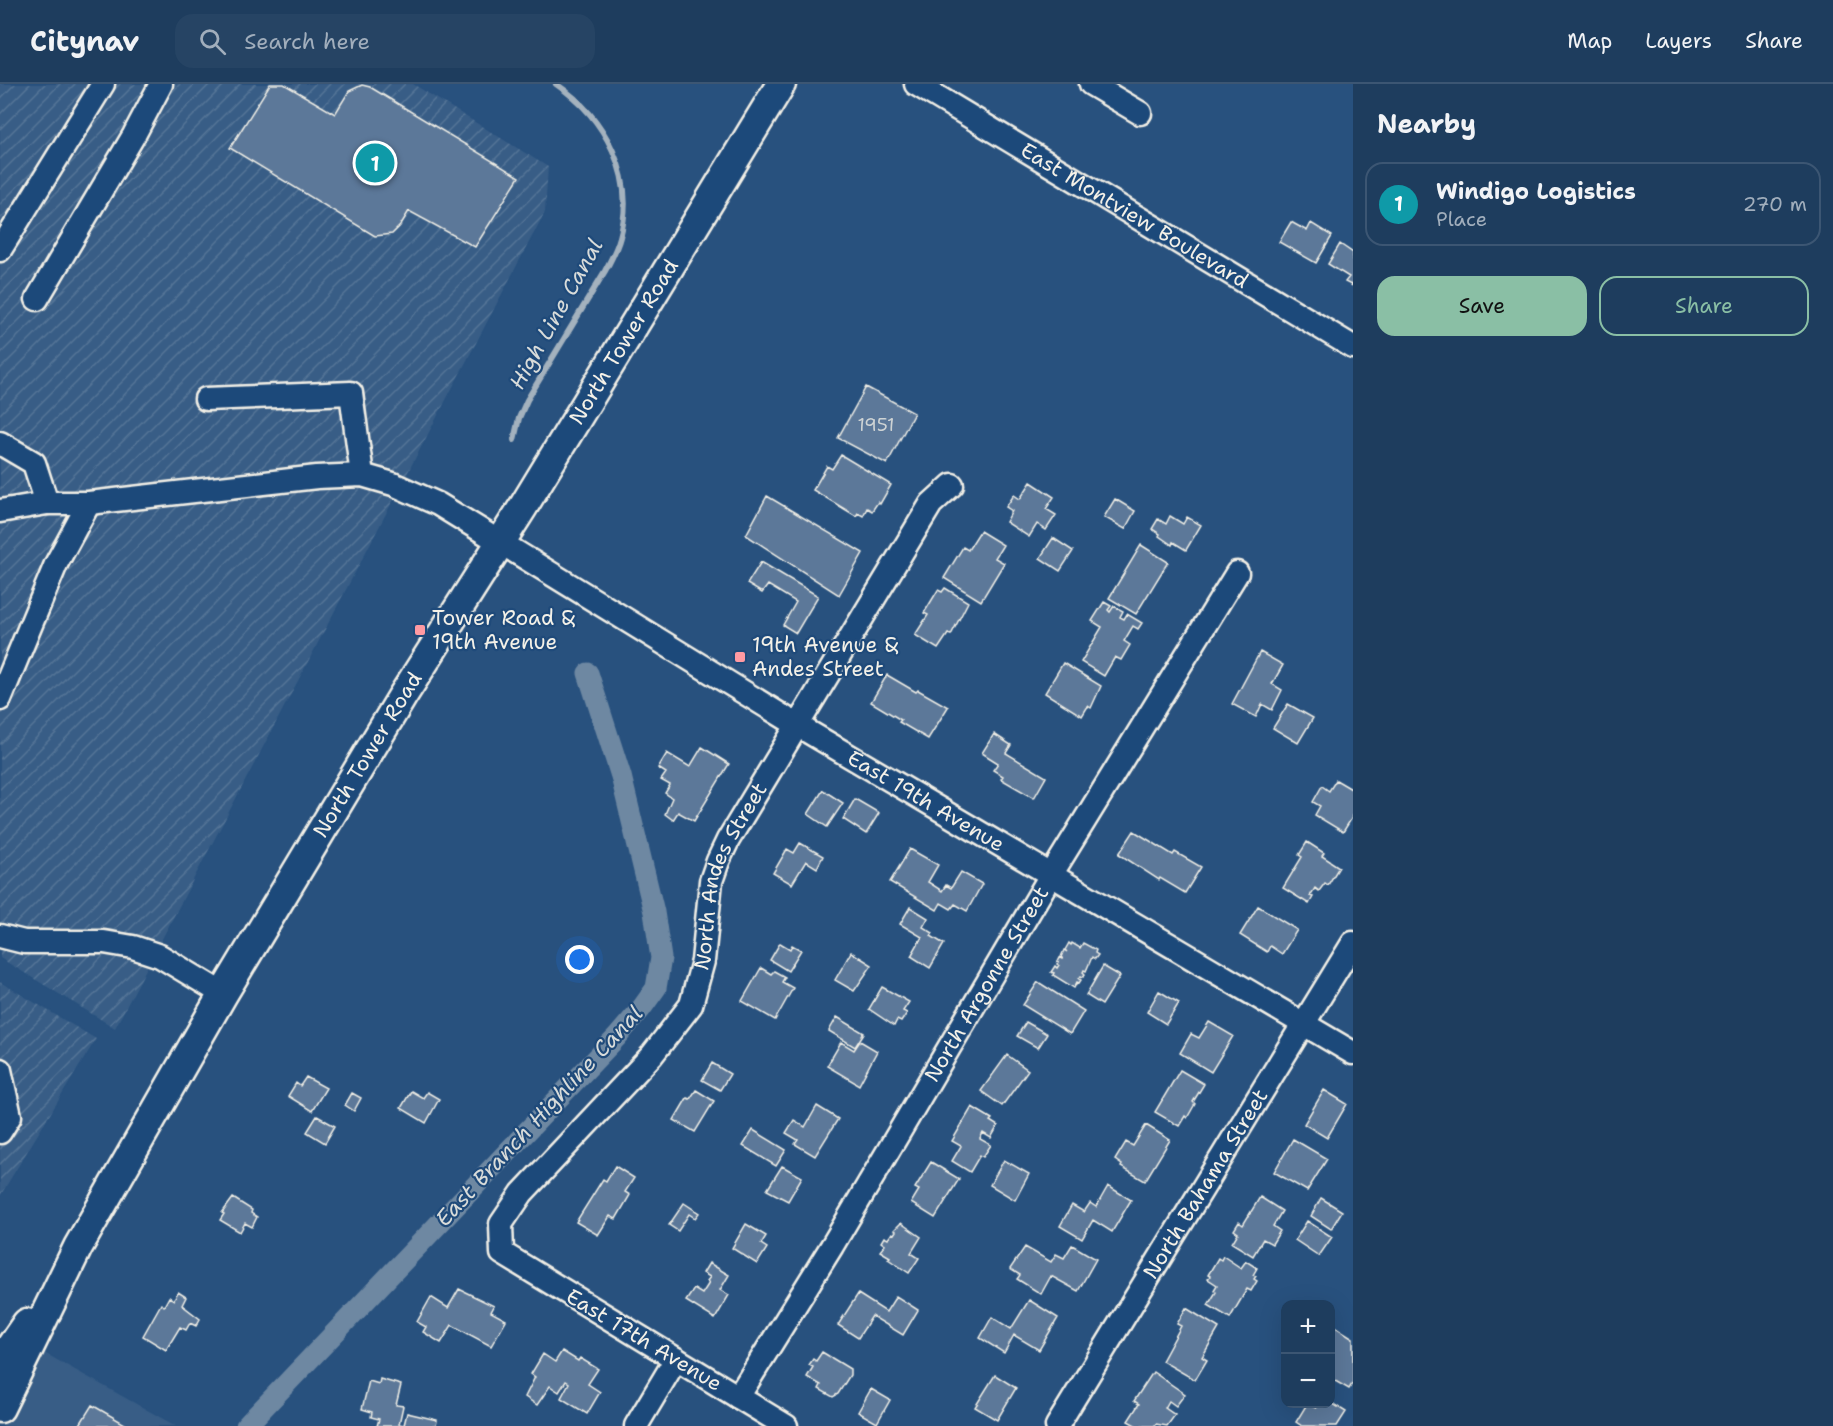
<!DOCTYPE html>
<html lang="en">
<head>
<meta charset="utf-8">
<style>
  body { margin:0; font-family:"Shantell Sans",sans-serif; background:#264464; color:#f1f3f6 }
  .controls { position:absolute; right:18px; bottom:18px; display:grid; overflow:hidden; border-radius:12px; box-shadow:0 6px 24px #0002 }
  .controls button { width:54px; height:54px; display:grid; place-items:center; padding:0; border:0; border-bottom:2px solid #3c5673; background:#1e3d5e; color:#f1f3f6; font:30px sans-serif }
  .you { position:absolute; left:580px; top:876px; width:21px; height:21px; margin:-15px; border:4px solid #fff; border-radius:50%; background:#1a73e8; box-shadow:0 0 0 9px #1a73e833 }
  .badge { display:grid; place-items:center; width:39px; height:39px; border-radius:50%; background:#8abfa5; color:#fff; font-size:20px; font-weight:700 }
  .pin { position:absolute; translate:-50% -50%; border:3px solid #fff; box-shadow:0 2px 6px #0006 }
  .list { margin:0; padding:0; list-style:none }
  h2 { display:flex; justify-content:space-between; align-items:center; height:78px; margin:0; padding:0 24px; font-size:26px }
  h2 small { font-size:20px; font-weight:400; color:#a1aebc }
  .list li { display:grid; grid-template-columns:39px 1fr auto; gap:18px; align-items:center; box-sizing:border-box; height:84px; margin:0 12px 12px; padding:0 12px; border:2px solid #3c5673; border-radius:18px }
  .list b { display:block; font-size:22px; white-space:nowrap }
  .list p { margin:0; font-size:20px; white-space:nowrap; color:#a1aebc }
  .list em { font-size:20px; font-style:normal; color:#a1aebc }
  .actions { display:flex; gap:12px; padding:18px 24px }
  .actions a { flex:1; padding:14px 0; border:2px solid #8abfa5; border-radius:18px; text-align:center; font-size:21px; color:#8abfa5 }
  .actions .main { background:#8abfa5; color:#111 }
  .icon { flex:none; width:33px; height:33px; fill:none; stroke:currentColor; stroke-width:2; stroke-linecap:round; stroke-linejoin:round }
  .map { position:relative; flex:none; width:1353px; height:1342px; overflow:hidden }
  header { display:flex; align-items:center; gap:36px; box-sizing:border-box; height:84px; padding:0 30px; background:#1e3d5e; border-bottom:2px solid #3c5673 }
  header strong { font-size:28px }
  nav { display:flex; gap:33px; margin-inline-start:auto; font-size:21px }
  .search { width:420px; height:54px; background:#264464; display:flex; align-items:center; gap:15px; box-sizing:border-box; padding:0 21px; border-radius:18px; color:#a1aebc; font-size:22px }
  main { display:flex }
  aside { flex:1; background:#1e3d5e }
  .map>svg:first-child { display:block }
  .built { fill:#375d86 }
  .industrial { fill:url(#industrial-furrows) }
  .lines { fill:none; stroke-linecap:round; stroke-linejoin:round }
  .stream { stroke:#a4b2be; stroke-width:6 }
  .canal { stroke:#6e88a2; stroke-width:21 }
  .building { fill:#5b7899; stroke:#f4f1e8; stroke-width:1.5 }
  .minor-casing { stroke:#f4f1e8; stroke-width:27 }
  .major-casing { stroke:#f4f1e8; stroke-width:33 }
  .minor { stroke:#1f4a7a; stroke-width:22 }
  .major { stroke:#1f4a7a; stroke-width:28 }
  .poi-dot { fill:#ff9aa2; stroke:#1f4a7a; stroke-width:2 }
  .labels { text-anchor:middle; dominant-baseline:central; stroke-width:4.5; stroke-linejoin:round; paint-order:stroke }
  .number-label { font-size:18px; fill:#ced3d4 }
  .street-label { font-size:21px; fill:#f4f1e8; stroke:#1f4a7a }
  .poi-label { font-size:21px; fill:#f4f1e8; stroke:#1f4a7a; text-anchor:start }
  .water-label { font-size:22px; font-style:italic; fill:#d9dcda; stroke:#1f4a7a }
</style>
</head>
<body>
<header>
<strong>Citynav</strong>
<div class="search"><svg class="icon" aria-label="search" viewBox="0 0 24 24"><circle cx="10" cy="10" r="6"/><path d="M15 15l6 6"/></svg>Search here</div>
<nav><a>Map</a><a>Layers</a><a>Share</a></nav>
</header>
<main>
<div class="map">
<svg width="1353" height="1342" viewBox="0 0 1353 1342">
  <defs>
    <pattern id="industrial-furrows" width="10" height="10" patternUnits="userSpaceOnUse" patternTransform="scale(1.5)"><rect width="10" height="10" fill="#375d86"/><path d="M-1 1l2-2M0 10L10 0M9 11l2-2" fill="none" stroke="#557597"/></pattern>
  </defs>
  <rect width="100%" height="100%" fill="#28517e"/>
  <filter id="ink" filterUnits="userSpaceOnUse"><feTurbulence type="fractalNoise" baseFrequency=".0167" numOctaves="2"/><feDisplacementMap in="SourceGraphic" scale="12" xChannelSelector="R" yChannelSelector="G"/><feConvolveMatrix kernelMatrix="1 2 1 2 8 2 1 2 1" color-interpolation-filters="sRGB"/></filter>
  <g filter="url(#ink)">
    <path class="built" d="M41 1267 176 1342H2Z"/>
    <path class="industrial" d="M0 0H413L548 83 545 128 115 944 0 874Z
      M0 898 96 955 0 1112Z"/>
    <g class="lines">
      <path class="stream" d="M514 356 519 334 527 316 605 187C611 176 617 165 620 153 637 93 605 33 556 0"/>
      <path class="canal" d="M246 1342 617 953 641 925 656 904 661 874 654 828 621 692 588 589"/>
    </g>
    <path class="building" d="M270 0H284L335 30 349 7 362 1 370 3 519 93 475 163 409 127 400 142 392 150 375 152 230 64Z
      M1291 138 1307 147 1311 139 1332 152 1316 179 1279 158Z
      M1340 160 1353 169V202L1345 198 1349 193 1328 180Z
      M866 303 914 329 887 380 838 354Z
      M841 371 891 401 880 420 878 418 872 427 867 424 863 432 858 429 856 432 813 406 827 382 832 385Z
      M1031 398 1054 413 1046 425 1056 431 1046 446 1037 440 1029 453 1006 438 1012 427 1006 423 1014 411 1020 415Z
      M767 412 863 469 839 511 746 451Z
      M1115 415 1135 427 1125 445 1104 433Z
      M1170 432 1183 440 1187 433 1201 441 1186 466 1173 458 1172 461 1159 452 1160 450 1152 445 1158 435 1166 440Z
      M980 447 1003 461 995 474 1004 479 981 517 944 494 963 463 968 466Z
      M1053 454 1073 467 1060 487 1040 474Z
      M1141 461 1168 478 1136 530 1109 514Z
      M761 478 818 512 796 549 783 541 796 518 768 501 762 509 747 500Z
      M945 504 968 518 951 551 948 550 938 565 915 551 928 531 924 529 938 506 942 508Z
      M1104 518 1111 522 1108 526 1110 528 1114 522 1123 527 1120 533 1124 535 1127 530 1142 539 1138 545 1133 542 1124 557 1130 561 1121 576 1115 573 1104 592 1081 578 1102 543 1092 537Z
      M1260 568 1283 581 1272 600 1282 606 1272 626 1262 620 1256 633 1232 620Z
      M1063 579 1101 602 1091 624 1088 622 1082 632 1045 609Z
      M887 591 916 608 918 606 948 623 928 655 899 638 901 636 871 618Z
      M1288 620 1313 634 1298 659 1273 644Z
      M994 650 1011 661 1006 669 1046 693 1034 714 1001 695 1003 692 993 686 998 679 982 669Z
      M702 663 729 680 694 737 678 728 673 736 665 730 672 714 665 709 670 701 661 696 666 689 658 684 667 669 690 683Z
      M1336 696 1353 706V732L1343 748 1315 731 1320 722 1313 718 1322 702 1329 707Z
      M823 706 843 719 827 743 808 730Z
      M855 715 879 729 866 750 843 735Z
      M1134 747 1173 771 1175 768 1201 783 1185 809 1160 794 1159 796 1119 770Z
      M1307 758 1324 769 1322 772 1339 783 1328 801 1325 799 1319 807 1315 804 1310 812 1313 813 1309 820 1283 804 1302 773 1299 771Z
      M800 759 823 772 817 784 806 777 792 800 773 789 787 765 794 769Z
      M910 765 938 781 928 798 942 807 946 801 951 804 961 788 982 800 967 827 955 820 951 825 941 819 937 826 890 798Z
      M1258 822 1297 846 1282 870 1270 862 1267 868 1240 851Z
      M910 823 928 834 923 843 933 849 931 852 944 860 930 884 911 872 922 853 900 840Z
      M780 859 790 865 792 861 801 866 788 887 770 876Z
      M1069 859 1071 861 1072 859 1080 864 1083 859 1096 866 1095 869 1098 871 1095 875 1092 873 1086 887 1084 886 1083 888 1085 890 1083 893 1081 892 1079 895 1081 896 1079 899 1077 898 1074 904 1053 891 1054 889 1051 888 1055 882 1057 884 1059 881 1057 880 1060 874 1063 875 1061 873 1064 866 1067 868 1065 866Z
      M851 868 872 881 854 907 835 896Z
      M1103 882 1120 892 1102 921 1086 911Z
      M761 884 771 890 774 887 785 893 782 898 793 904 775 936 742 917Z
      M1038 898 1084 927 1070 950 1023 921Z
      M882 903 909 918 903 927 907 929 901 938 897 936 894 942 869 925Z
      M1159 907 1179 919 1166 940 1147 928Z
      M837 933 864 949 855 963 829 947Z
      M1026 938 1047 950 1038 964 1017 952Z
      M1209 938 1233 952 1211 988 1180 969 1191 950 1199 954Z
      M860 957 877 967 859 1001 827 982 841 958 854 966Z
      M1007 971 1028 986 1002 1022 981 1007Z
      M712 979 730 990 720 1006 702 996Z
      M1180 986 1204 1000 1193 1018 1195 1020 1187 1034 1185 1032 1179 1042 1155 1028Z
      M306 993 326 1004 312 1027 288 1012 296 999 300 1002Z
      M696 1006 714 1017 695 1048 674 1036 687 1014 690 1015Z
      M1324 1006 1347 1020 1327 1054 1304 1040Z
      M411 1007 423 1014 427 1008 439 1015 426 1039 401 1024Z
      M352 1009 361 1014 354 1027 345 1021Z
      M817 1022 838 1035 815 1072 795 1060 798 1056 786 1049 794 1036 805 1043Z
      M972 1023 992 1035 990 1037 998 1042 991 1054 983 1049 980 1055 991 1061 983 1073 980 1071 970 1088 952 1077 961 1062 952 1057Z
      M317 1032 335 1042 325 1059 307 1048Z
      M1146 1041 1170 1056 1145 1097 1121 1083 1122 1081 1115 1076 1126 1058 1133 1062Z
      M753 1046 786 1066 776 1082 743 1062Z
      M1293 1055 1327 1075 1307 1107 1274 1088Z
      M1004 1076 1029 1090 1015 1116 990 1101Z
      M931 1078 959 1095 935 1134 911 1119 919 1106 915 1104Z
      M615 1082 634 1094 625 1108 630 1111 616 1135 610 1132 598 1151 576 1138 603 1095 606 1097Z
      M782 1082 802 1093 788 1117 767 1106Z
      M1108 1102 1131 1116 1112 1148 1093 1136 1082 1155 1060 1142 1072 1121 1084 1128 1090 1119 1096 1123Z
      M1260 1113 1282 1127 1273 1142 1280 1147 1272 1160 1263 1155 1253 1172 1232 1159 1238 1149 1234 1146 1239 1138 1243 1141Z
      M233 1114 252 1126 251 1129 257 1133 252 1143 245 1139 240 1148 220 1136 224 1130 222 1129Z
      M1321 1114 1342 1127 1331 1145 1311 1132Z
      M684 1119 699 1129 695 1134 689 1130 678 1147 669 1141Z
      M1307 1137 1332 1153 1319 1172 1295 1156Z
      M901 1139 921 1153 911 1169 919 1174 909 1189 888 1175 890 1173 880 1167 885 1161 881 1158 884 1153 888 1155 892 1149 894 1150 896 1147 894 1146Z
      M746 1140 766 1152 761 1160 767 1164 757 1180 732 1164Z
      M1072 1161 1096 1175 1078 1207 1051 1192 1041 1210 1017 1195 1020 1191 1010 1185 1025 1163 1051 1178 1056 1170 1064 1174Z
      M1223 1172 1241 1184 1246 1177 1257 1184 1253 1191 1256 1192 1254 1195 1257 1197 1251 1207 1247 1205 1230 1234 1208 1221 1216 1208 1214 1206 1217 1201 1208 1195 1210 1192 1208 1191 1218 1174 1221 1176Z
      M709 1179 729 1191 720 1206 729 1211 715 1235 686 1217 694 1205 702 1210 709 1199 707 1197 710 1193 703 1189Z
      M459 1205 494 1222 491 1228 506 1236 491 1262 452 1241 441 1259 423 1248 426 1243 417 1238 431 1213 448 1224Z
      M178 1208 186 1213 182 1221 200 1235 196 1242 190 1239 186 1246 180 1243 166 1266 143 1252 161 1220 164 1222 169 1213 174 1216Z
      M858 1210 886 1228 896 1212 918 1226 903 1251 872 1232 858 1254 838 1241Z
      M1029 1216 1058 1234 1039 1266 1014 1251 1004 1269 980 1254 992 1233 1011 1245Z
      M1186 1224 1219 1244 1202 1273 1207 1276 1195 1296 1162 1277 1181 1242 1177 1240Z
      M1334 1242 1353 1254V1298L1349 1305 1330 1294V1247Z
      M562 1267 578 1277 580 1274 598 1285 588 1300 600 1308 587 1330 561 1314 569 1299 566 1297 559 1308 550 1302 537 1321 525 1313 535 1293 531 1290 543 1270 555 1278Z
      M822 1268 850 1285V1291L838 1310 833 1313 819 1305 821 1301 807 1293 813 1283 809 1281 813 1275 816 1277Z
      M1153 1288 1185 1310 1176 1322 1169 1317 1165 1324 1175 1331 1167 1342 1156 1340 1154 1342H1137L1128 1337 1139 1320 1134 1317Z
      M995 1291 1016 1304 997 1336 975 1323Z
      M380 1295 401 1301 396 1321 403 1322 399 1340 404 1341 407 1329 437 1336 436 1342H377L379 1335 371 1333 372 1328 362 1325 369 1297 379 1300Z
      M871 1305 890 1316 877 1339 858 1328Z
      M1330 1318 1346 1328 1337 1342H1302L1296 1338 1307 1320 1316 1324 1319 1320H1330Z
      M92 1321 125 1340 124 1342H79Z"/>
    <g class="lines">
      <defs>
        <g id="minor">
          <path id="s1" d="M916 0 1353 263"/>
          <path d="M1091 0 1140 29"/>
          <path d="M0 166 103 0"/>
          <path d="M37 215 134 51 161 0"/>
          <path d="M206 315 351 309 362 391"/>
          <path d="M0 359 34 379 47 419"/>
          <path id="s2" d="M0 427 47 419H89L317 393 362 391 393 400 438 420 797 641 1353 969"/>
          <path d="M0 615 56 480 89 419"/>
          <path d="M0 852 24 858H104L133 863 160 872 223 910"/>
          <path d="M0 986 10 1032 0 1048"/>
          <path id="s3" d="M738 1313 832 1162 1051 791 1237 489"/>
          <path d="M636 1342 676 1275"/>
          <path id="s4" d="M786 1342 502 1169 501 1140 522 1109 652 971 691 921 703 877 711 797 718 777 728 756 931 420 952 401"/>
          <path id="s5" d="M1057 1342 1353 859"/>
        </g>
        <g id="major">
          <path d="M0 1278 27 1239"/>
          <path id="s6" d="M0 1324 78 1163 223 910 402 613 523 423 781 0"/>
        </g>
      </defs>
      <use href="#minor" class="minor-casing"/>
      <use href="#major" class="major-casing"/>
      <use href="#minor" class="minor"/>
      <use href="#major" class="major"/>
    </g>
  </g>
  <g class="poi-dot">
    <rect x="414" y="540" width="12" height="12" rx="3"/>
    <rect x="734" y="567" width="12" height="12" rx="3"/>
  </g>
  <g class="labels">
    <g class="number-label">
      <text x="876" y="341">1951</text>
    </g>
    <g class="street-label">
      <text stroke="none"><textPath href="#s1" startOffset="255">East Montview Boulevard</textPath></text>
      <text stroke="none"><textPath href="#s6" startOffset="1236">North Tower Road</textPath></text>
      <text stroke="none"><textPath href="#s6" startOffset="750">North Tower Road</textPath></text>
      <text stroke="none"><textPath href="#s2" startOffset="1017">East 19th Avenue</textPath></text>
      <text stroke="none"><textPath href="#s4" startOffset="788">North Andes Street</textPath></text>
      <text stroke="none"><textPath href="#s3" startOffset="482">North Argonne Street</textPath></text>
      <text stroke="none"><textPath href="#s5" startOffset="284">North Bahama Street</textPath></text>
      <text transform="translate(644 1256) rotate(31)">East 17th Avenue</text>
    </g>
    <g class="poi-label">
      <text x="432" y="534">Tower Road &amp;<tspan x="432" dy="24">19th Avenue</tspan></text>
      <text x="752" y="561">19th Avenue &amp;<tspan x="752" dy="24">Andes Street</tspan></text>
    </g>
    <g class="water-label">
      <text transform="translate(556 230) rotate(-61)">High Line Canal</text>
      <text transform="translate(539 1032) rotate(-47)">East Branch Highline Canal</text>
    </g>
  </g>
</svg>
<div class="controls">
<button>+</button>
<button>−</button>
</div>
<div class="you"></div>
<div class="pin badge" style="left:375px;top:79px;background:#0f9aa8">1</div>
</div>
<aside>
<h2>Nearby<small></small></h2>
<ul class="list">
<li><span class="badge" style="background:#0f9aa8">1</span><div><b>Windigo Logistics</b><p>Place</p></div><em>270 m</em></li>
</ul>
<div class="actions"><a class="main">Save</a><a>Share</a></div>
</aside>
</main>
</body>
</html>
